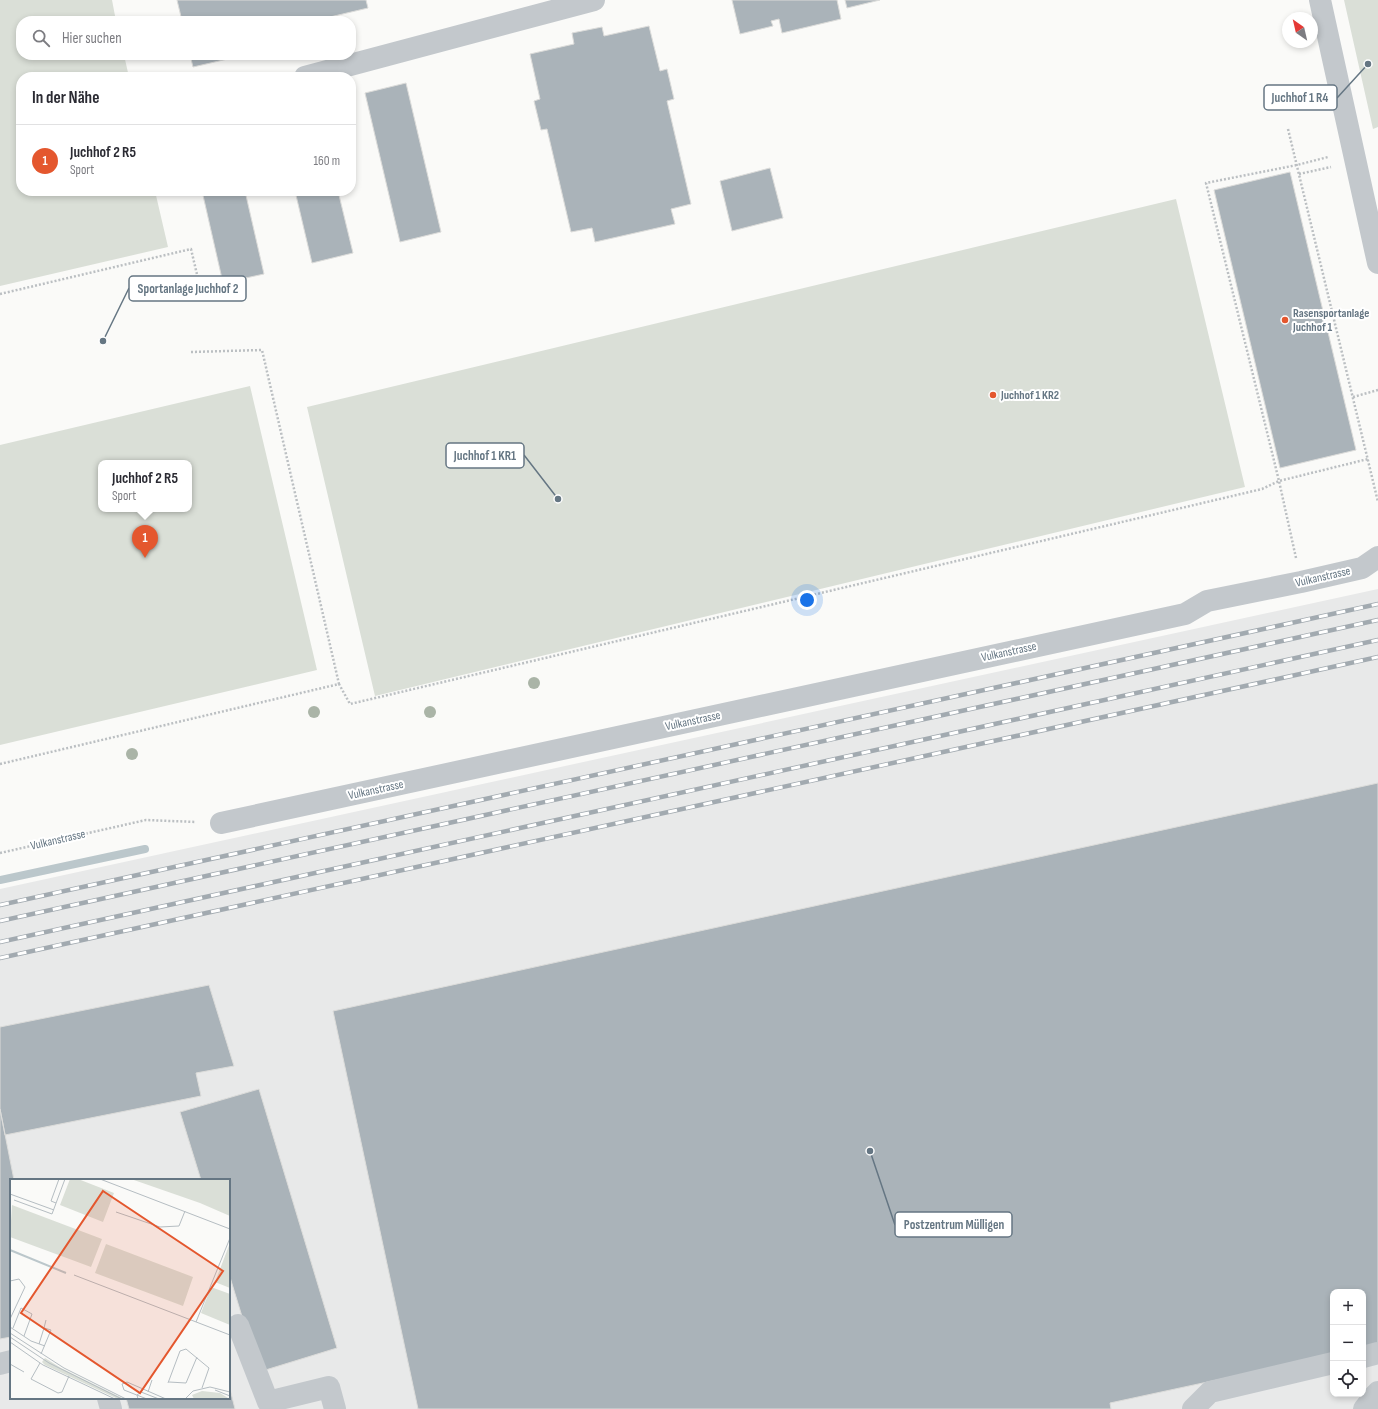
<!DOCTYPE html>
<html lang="de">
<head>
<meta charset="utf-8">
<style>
  body { margin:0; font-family:"Sofia Sans Condensed",sans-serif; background:#f7f7f7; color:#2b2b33 }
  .controls { position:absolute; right:12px; bottom:12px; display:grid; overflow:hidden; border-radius:8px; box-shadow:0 2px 6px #0003 }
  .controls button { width:36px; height:36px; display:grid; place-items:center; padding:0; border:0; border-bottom:1px solid #e1e1e2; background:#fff; color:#2b2b33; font:20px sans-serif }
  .compass { position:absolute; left:1282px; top:12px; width:36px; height:36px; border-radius:50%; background:#fff; box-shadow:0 2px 6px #0003; rotate:326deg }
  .you { position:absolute; left:807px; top:600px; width:14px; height:14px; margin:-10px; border:3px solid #fff; border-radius:50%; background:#1a73e8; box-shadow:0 0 0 6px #1a73e833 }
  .badge { display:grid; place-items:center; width:26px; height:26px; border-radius:50%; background:#e4572e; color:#fff; font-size:13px; font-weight:700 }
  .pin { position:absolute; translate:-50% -33px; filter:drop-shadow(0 1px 2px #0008) }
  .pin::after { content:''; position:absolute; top:21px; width:14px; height:12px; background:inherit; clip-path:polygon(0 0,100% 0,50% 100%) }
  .popup { position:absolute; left:98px; top:460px; width:94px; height:52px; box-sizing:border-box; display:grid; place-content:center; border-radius:8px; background:#fff; filter:drop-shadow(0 1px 3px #0005); font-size:13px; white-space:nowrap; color:#7c7c81 }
  .popup b { font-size:15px; color:#2b2b33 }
  .popup::after { content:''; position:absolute; left:50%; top:100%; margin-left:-8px; border:8px solid transparent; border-top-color:#fff }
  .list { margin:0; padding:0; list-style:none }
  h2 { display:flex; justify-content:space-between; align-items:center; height:52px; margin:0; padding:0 16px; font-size:17px }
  h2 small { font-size:13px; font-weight:400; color:#7c7c81 }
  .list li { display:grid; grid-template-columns:26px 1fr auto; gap:12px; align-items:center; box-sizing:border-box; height:72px; padding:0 16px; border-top:1px solid #e1e1e2 }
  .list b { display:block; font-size:15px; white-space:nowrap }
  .list p { margin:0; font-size:13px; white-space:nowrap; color:#7c7c81 }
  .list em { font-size:13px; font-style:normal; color:#7c7c81 }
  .icon { flex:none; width:22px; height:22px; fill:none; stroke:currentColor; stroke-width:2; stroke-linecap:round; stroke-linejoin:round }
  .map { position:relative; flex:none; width:1378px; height:1409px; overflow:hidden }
  .search { position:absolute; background:#fff; box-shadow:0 2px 6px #0003; left:16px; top:16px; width:340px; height:44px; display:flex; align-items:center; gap:10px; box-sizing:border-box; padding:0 14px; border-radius:16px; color:#7c7c81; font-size:15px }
  .panel { position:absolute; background:#fff; box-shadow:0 2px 6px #0003; left:16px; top:72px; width:340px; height:124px; border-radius:16px }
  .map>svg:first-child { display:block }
  .built { fill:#e8e9e9; fill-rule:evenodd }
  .green { fill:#dadfd7; fill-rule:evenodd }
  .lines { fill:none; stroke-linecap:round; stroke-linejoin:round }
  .stream { stroke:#bbc7cb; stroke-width:8 }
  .building { fill:#aab3b9; stroke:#dcdcda }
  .path { stroke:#bbbfc2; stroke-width:2.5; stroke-dasharray:2 2; stroke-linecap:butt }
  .minor { stroke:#c3c8cc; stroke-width:22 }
  .rail-casing { stroke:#a2aab0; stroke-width:4.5 }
  .rail { stroke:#fff; stroke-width:3; stroke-dasharray:9; stroke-linecap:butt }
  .tree { fill:#aab4a7 }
  .poi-dot { fill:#e4572e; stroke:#fff; stroke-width:1.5 }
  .labels { text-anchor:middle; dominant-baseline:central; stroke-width:4; stroke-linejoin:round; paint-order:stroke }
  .poi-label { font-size:12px; font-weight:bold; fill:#657683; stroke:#fff; text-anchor:start }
  .street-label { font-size:12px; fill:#657683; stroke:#fff }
  .inset-river { fill:none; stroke:#bbc7cb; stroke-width:2 }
  .inset-road { fill:none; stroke:#b5bdc2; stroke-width:1 }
  .view { fill:#e4572e; fill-opacity:0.15; stroke:#e4572e; stroke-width:2 }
  .inset-edge { fill:none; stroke:#657683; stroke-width:2 }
  .leader { fill:none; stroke:#657683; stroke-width:1.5 }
  .callout-dot { fill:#657683; stroke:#fff; stroke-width:1.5 }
  .callout { fill:#fff; stroke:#657683; stroke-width:1.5 }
  .callout-label { font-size:13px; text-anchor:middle; font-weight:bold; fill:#657683 }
</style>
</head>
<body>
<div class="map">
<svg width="1378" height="1409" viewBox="0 0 1378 1409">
  <rect width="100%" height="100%" fill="#fafaf8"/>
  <path class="built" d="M1378 589V1409H0V889ZM11 1180H229V1398H11ZM1333 1292H1363V1394H1333Z"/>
  <path class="green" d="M0 0H112L116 21H21V55H124L129 77H21V191H155L168 247 0 286Z
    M1344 0H1378V127L1373 129Z
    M1176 199 1245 487 375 696 307 407Z
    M250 386 317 670 0 745V445ZM101 463H189V509H101Z"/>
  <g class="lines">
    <path class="stream" d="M0 880 145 849"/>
  </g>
  <path class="building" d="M177 0H366L368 8 313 21H182Z
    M732 0H837L841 19 782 33 779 19 771 21 773 26 740 34Z
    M845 0H880L847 8Z
    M649 26 660 71 667 69 674 99 667 101 691 204 671 209 675 224 595 242 592 228 571 232 547 129 541 130 534 101 540 99 530 54 574 44 572 33 602 27 604 36Z
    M190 55H245L193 67Z
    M406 83 441 232 400 242 365 93Z
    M770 168 783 218 732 231 720 181Z
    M1290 172 1356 450 1280 468 1214 190Z
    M202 191H245L264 274 223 283Z
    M295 191H338L353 253 312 263Z
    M1378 783V1345L1363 1348V1292H1333V1355L1110 1403 1111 1409H418L333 1011Z
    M209 985 234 1066 196 1073 201 1096 5 1135 0 1109V1027Z
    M259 1089 337 1348 259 1372 229 1274V1180H201L180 1112Z
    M0 1109 14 1180H11V1337L0 1339Z
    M229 1385 235 1409H129L126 1398H229Z"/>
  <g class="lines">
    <path class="path" d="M1288 129 1378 502
      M1299 174 1331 167
      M0 294 191 249 199 283 178 293
      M191 352 262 350 339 684
      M1353 397 1378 390
      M1296 558 1279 481 1206 183 1297 165 1328 157
      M0 764 339 684 350 704 1262 489 1279 481 1368 459
      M0 853 146 820 196 822"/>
    <path class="minor" d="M1320 0 1378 263
      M305 77 594 0
      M221 823 1185 614 1207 601 1301 582 1362 568 1378 557
      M238 1325 268 1402 329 1387 335 1409
      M1363 1357 1378 1353
      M0 1364 11 1361
      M108 1398 111 1409
      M1193 1409 1210 1392 1333 1363
      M1364 1409 1375 1395 1378 1392"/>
    <defs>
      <path id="rail" d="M0 905 1378 604
        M0 921 1378 620
        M0 942 1378 640
        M0 958 1378 657"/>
    </defs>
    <use href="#rail" class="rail-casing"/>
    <use href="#rail" class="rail"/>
  </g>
  <g class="tree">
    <circle cx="534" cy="683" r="6"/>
    <circle cx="314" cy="712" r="6"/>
    <circle cx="430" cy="712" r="6"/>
    <circle cx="132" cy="754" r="6"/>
  </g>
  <g class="poi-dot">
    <circle cx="1285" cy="320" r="4"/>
    <circle cx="993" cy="395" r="4"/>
  </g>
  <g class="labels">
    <g class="poi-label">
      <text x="1293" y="313">Rasensportanlage<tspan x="1293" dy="14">Juchhof 1</tspan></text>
      <text x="1001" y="395">Juchhof 1 KR2</text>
    </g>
    <g class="street-label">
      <text transform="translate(1323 577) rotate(-13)">Vulkanstrasse</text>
      <text transform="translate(1009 652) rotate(-12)">Vulkanstrasse</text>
      <text transform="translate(693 721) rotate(-12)">Vulkanstrasse</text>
      <text transform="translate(376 790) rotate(-12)">Vulkanstrasse</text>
      <text transform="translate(58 840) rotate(-13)">Vulkanstrasse</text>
    </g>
  </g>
  <g transform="translate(10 1179)">
    <rect width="220" height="220" fill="#fafaf8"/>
    <path d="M60 0H68L104 14 93 43 50 26ZM121 0H220V37L190 24ZM2 26 92 60 81 88 0 58ZM220 64V109L205 103ZM96 65 183 98 173 127 85 94ZM201 108 220 115V146L191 134ZM35 179 51 189 114 220H108L35 186 32 183ZM192 212 210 214 218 219 184 220 182 216Z" fill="#dadfd7"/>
    <path class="inset-river" d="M0 71 56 94"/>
    <path class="inset-road" d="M90 0 220 50M0 15 44 31M4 21 42 35 55 0M46 24 41 22 49 0M106 33 150 48 169 47 175 32M64 96 220 156M0 102 9 100 15 108 0 140M186 143 220 59M0 148 21 162 35 167M3 149 11 129 22 135 14 157M0 154 54 189 116 220M0 158 39 184 112 220M0 163 33 186 105 220M29 165 34 149M31 175 41 151 34 149 36 141M30 184 21 200 48 214 52 213 59 197M0 185 14 193M159 203 176 204 187 178M158 204 170 172 176 170 199 189 192 209M205 211 220 217M138 213 142 201M128 220 127 216 131 213 149 220M137 220 114 211 112 205 117 203 156 220M175 220 183 212 200 208 220 213"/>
    <path class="view" d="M93 12 213 92 130 214 11 134Z"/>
    <rect width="220" height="220" class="inset-edge"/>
  </g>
  <path class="leader" d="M1368 64L1337 98M103 341L129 288M558 499L524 455M870 1151L895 1225"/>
  <g class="callout-dot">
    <circle cx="1368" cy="64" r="4"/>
    <circle cx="103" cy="341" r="4"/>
    <circle cx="558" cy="499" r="4"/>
    <circle cx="870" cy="1151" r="4"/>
  </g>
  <g class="callout">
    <rect x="1264" y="85" width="73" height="25" rx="4"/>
    <rect x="129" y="276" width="117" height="25" rx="4"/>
    <rect x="446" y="443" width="78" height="25" rx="4"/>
    <rect x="895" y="1212" width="117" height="25" rx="4"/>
  </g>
  <g class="callout-label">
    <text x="1300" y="102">Juchhof 1 R4</text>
    <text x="188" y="293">Sportanlage Juchhof 2</text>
    <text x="485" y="460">Juchhof 1 KR1</text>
    <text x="954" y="1229">Postzentrum Mülligen</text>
  </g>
</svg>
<div class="controls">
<button>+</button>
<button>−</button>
<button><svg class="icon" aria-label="locate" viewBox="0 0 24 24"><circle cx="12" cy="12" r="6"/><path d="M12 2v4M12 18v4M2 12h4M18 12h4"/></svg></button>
</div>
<svg class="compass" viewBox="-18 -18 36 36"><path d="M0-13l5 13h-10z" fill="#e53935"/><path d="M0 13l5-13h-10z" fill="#7c7c81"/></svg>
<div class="you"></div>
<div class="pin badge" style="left:145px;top:558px">1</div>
<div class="popup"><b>Juchhof 2 R5</b>Sport</div>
<div class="search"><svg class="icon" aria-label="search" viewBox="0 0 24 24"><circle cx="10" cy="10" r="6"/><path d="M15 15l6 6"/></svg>Hier suchen</div>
<section class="panel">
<h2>In der Nähe<small></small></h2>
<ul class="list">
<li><span class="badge">1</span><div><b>Juchhof 2 R5</b><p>Sport</p></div><em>160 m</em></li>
</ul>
</section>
</div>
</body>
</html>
